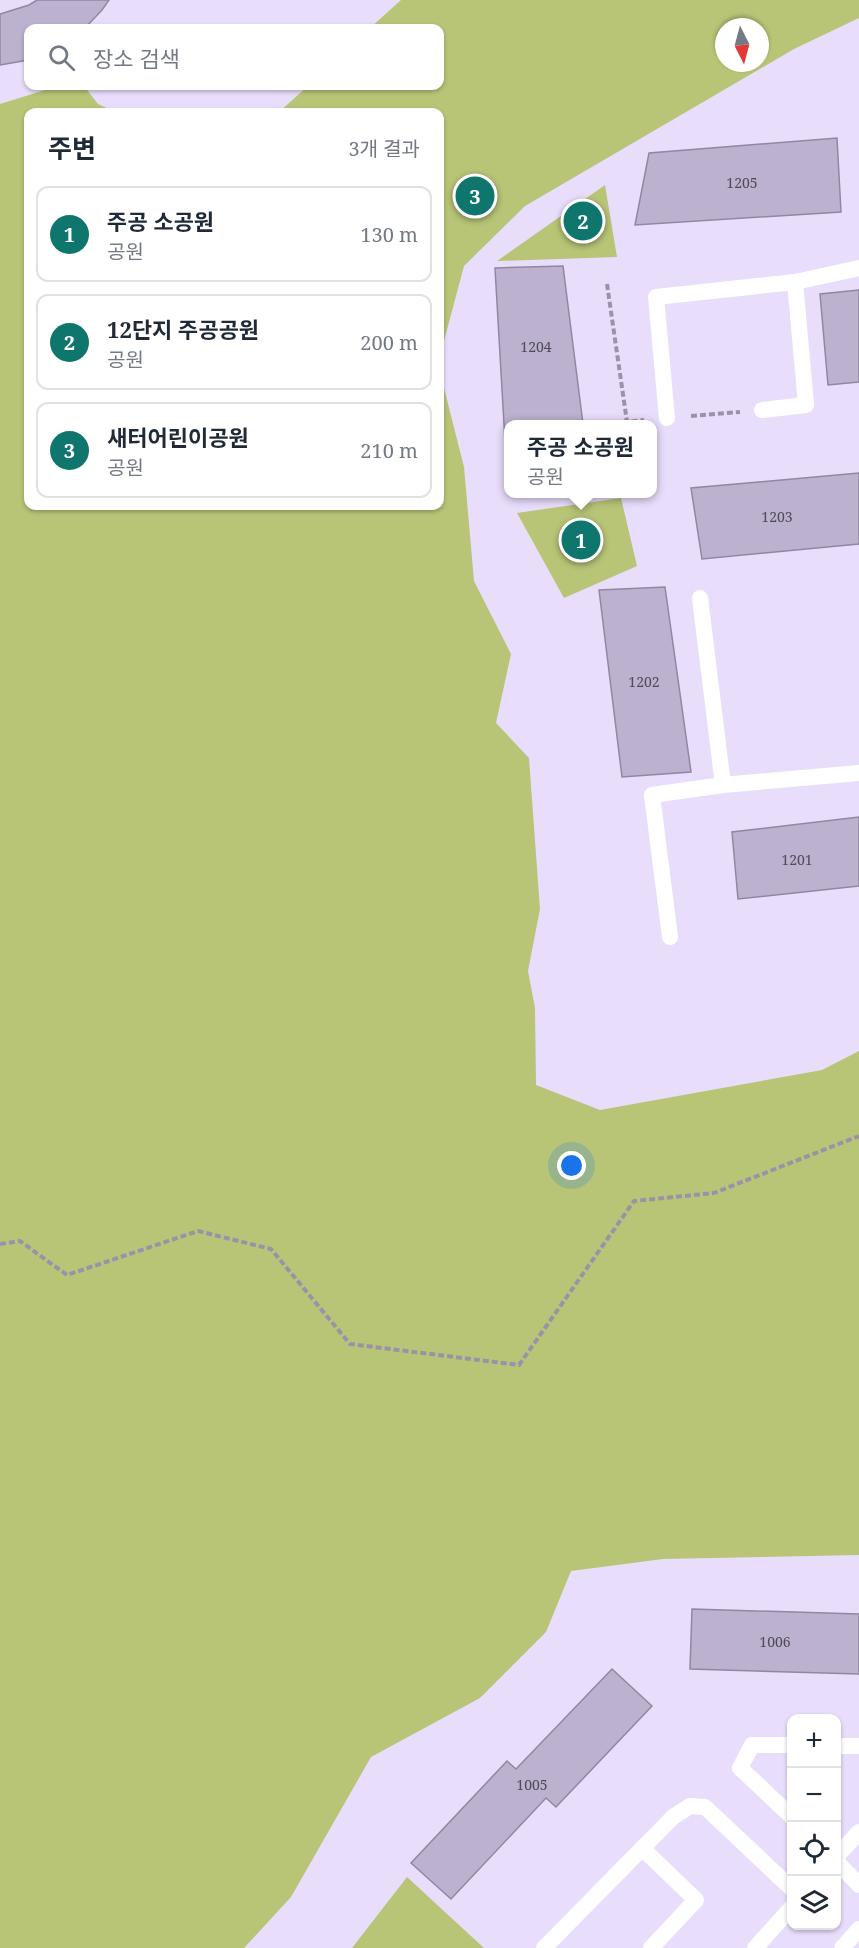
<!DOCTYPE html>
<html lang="ko">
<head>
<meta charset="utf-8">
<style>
  body { margin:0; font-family:"Noto Serif","Noto Sans KR",serif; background:#f2f2f3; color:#1f2937 }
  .controls { position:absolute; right:18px; bottom:18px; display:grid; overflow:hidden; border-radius:12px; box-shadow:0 2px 4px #0004 }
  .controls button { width:54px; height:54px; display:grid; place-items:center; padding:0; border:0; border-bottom:2px solid #e0e1e3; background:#fff; color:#1f2937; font:30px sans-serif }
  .compass { position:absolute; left:715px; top:18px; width:54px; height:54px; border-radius:50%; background:#fff; box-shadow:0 2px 4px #0004; rotate:174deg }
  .you { position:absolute; left:572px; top:1166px; width:21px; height:21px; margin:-15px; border:4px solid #fff; border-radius:50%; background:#1a73e8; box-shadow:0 0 0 9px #1a73e833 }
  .badge { display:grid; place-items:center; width:39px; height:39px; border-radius:50%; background:#0f766e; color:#fff; font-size:20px; font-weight:700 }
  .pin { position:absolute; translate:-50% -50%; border:3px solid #fff; box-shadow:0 2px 6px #0006 }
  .popup { position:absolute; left:504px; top:420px; width:153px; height:78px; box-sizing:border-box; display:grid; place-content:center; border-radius:12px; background:#fff; filter:drop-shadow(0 2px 4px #0005); font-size:20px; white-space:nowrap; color:#747a83 }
  .popup b { font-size:22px; color:#1f2937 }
  .popup::after { content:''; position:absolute; left:50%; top:100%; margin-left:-12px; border:12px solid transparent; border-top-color:#fff }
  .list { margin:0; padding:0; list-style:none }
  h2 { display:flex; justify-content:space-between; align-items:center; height:78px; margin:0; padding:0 24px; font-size:26px }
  h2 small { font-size:20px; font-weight:400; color:#747a83 }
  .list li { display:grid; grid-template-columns:39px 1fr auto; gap:18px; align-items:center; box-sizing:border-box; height:96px; margin:0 12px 12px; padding:0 12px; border:2px solid #e0e1e3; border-radius:12px }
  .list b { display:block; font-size:22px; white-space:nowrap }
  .list p { margin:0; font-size:20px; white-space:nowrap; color:#747a83 }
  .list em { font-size:20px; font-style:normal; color:#747a83 }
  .icon { flex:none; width:33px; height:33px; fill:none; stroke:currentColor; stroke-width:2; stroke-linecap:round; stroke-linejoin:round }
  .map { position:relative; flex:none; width:859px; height:1948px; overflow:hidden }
  .search { position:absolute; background:#fff; box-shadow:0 2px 4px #0004; left:24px; top:24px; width:420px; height:66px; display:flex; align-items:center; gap:15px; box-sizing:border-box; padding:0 21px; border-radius:12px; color:#747a83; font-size:22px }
  .panel { position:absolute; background:#fff; box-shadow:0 2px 4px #0004; left:24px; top:108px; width:420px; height:402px; border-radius:12px }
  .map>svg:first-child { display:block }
  .green { fill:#b8c577; fill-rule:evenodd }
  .building { fill:#bcb1ce; stroke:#9287a3; stroke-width:1.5 }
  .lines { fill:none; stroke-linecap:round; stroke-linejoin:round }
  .path { stroke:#9b92a9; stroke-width:4; stroke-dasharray:6 3; stroke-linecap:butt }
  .service { stroke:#fff; stroke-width:16 }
  .labels { text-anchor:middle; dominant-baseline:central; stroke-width:4.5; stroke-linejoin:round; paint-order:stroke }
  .number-label { font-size:14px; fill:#504a5a }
</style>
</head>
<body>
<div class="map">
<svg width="859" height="1948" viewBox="0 0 859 1948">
  <rect width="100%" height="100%" fill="#e9ddfc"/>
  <path class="green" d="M401 0H859V18L794 49 525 206 464 266 440 356V112H279L308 86H440V28H370ZM724 27H760V63H724Z
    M58 86H84L98 104 115 112H28V506H440V372L464 467 474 581 511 654 496 723 529 758 540 909 528 971 535 1008 536 1085 600 1110 822 1070 859 1051V1555L663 1559 571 1571 546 1632 480 1698 371 1757 291 1897 244 1948H0V104Z
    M605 185 617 257 497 261Z
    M621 498 637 566 564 598 517 513Z
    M407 1877 484 1948H352Z"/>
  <path class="building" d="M37 0H109L102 10 85 28H28V60L0 65V14L29 5Z
    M837 138 841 212 635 225 649 153Z
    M563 266 583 424H509V459H506L495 268Z
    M859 290V382L828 385 820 294Z
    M859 473V544L702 559 691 488Z
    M665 587 691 772 622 777 599 590Z
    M859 817V886L738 899 732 832Z
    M692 1609 859 1614V1674L690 1669Z
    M612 1669 652 1706 556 1807 546 1798 451 1899 411 1863 507 1761 516 1769Z"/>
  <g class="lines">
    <path class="path" d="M607 284 627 422 644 420
      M691 416 740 412
      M0 1244 20 1241 67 1275 198 1231 271 1249 350 1344 519 1365 634 1201 714 1193 859 1136"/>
    <path class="service" d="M762 410 806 405 795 282
      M667 418 656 297 795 282 859 268
      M700 598 723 785 859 773
      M670 937 652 795 723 785
      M792 1745H752L740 1768 792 1817
      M836 1746H859
      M642 1848 696 1900 651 1948
      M836 1857 859 1832
      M836 1861 859 1885
      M544 1948 673 1817 690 1806 705 1807 792 1889
      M755 1948 792 1907
      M842 1948 859 1929"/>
  </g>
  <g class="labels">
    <g class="number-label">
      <text x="742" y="182">1205</text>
      <text x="536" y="346">1204</text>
      <text x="777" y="516">1203</text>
      <text x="644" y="681">1202</text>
      <text x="797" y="859">1201</text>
      <text x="775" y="1641">1006</text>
      <text x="532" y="1784">1005</text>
    </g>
  </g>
</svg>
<div class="controls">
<button>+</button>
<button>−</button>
<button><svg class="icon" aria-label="locate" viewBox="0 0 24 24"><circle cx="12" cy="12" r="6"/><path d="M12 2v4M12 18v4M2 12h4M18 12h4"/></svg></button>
<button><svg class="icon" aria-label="layers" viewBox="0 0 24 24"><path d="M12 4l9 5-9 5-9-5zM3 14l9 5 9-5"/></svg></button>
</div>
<svg class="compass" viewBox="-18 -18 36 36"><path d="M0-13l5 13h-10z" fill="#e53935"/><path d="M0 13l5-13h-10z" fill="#747a83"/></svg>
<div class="you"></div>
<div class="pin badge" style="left:581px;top:540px">1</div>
<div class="popup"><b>주공 소공원</b>공원</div>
<div class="pin badge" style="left:583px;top:221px">2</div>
<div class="pin badge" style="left:475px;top:196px">3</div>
<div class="search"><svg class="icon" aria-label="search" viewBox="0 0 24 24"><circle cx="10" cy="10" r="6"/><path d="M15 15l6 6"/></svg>장소 검색</div>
<section class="panel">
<h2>주변<small>3개 결과</small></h2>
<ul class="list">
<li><span class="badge">1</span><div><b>주공 소공원</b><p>공원</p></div><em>130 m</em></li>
<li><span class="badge">2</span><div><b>12단지 주공공원</b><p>공원</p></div><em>200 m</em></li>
<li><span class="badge">3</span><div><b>새터어린이공원</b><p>공원</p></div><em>210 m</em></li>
</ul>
</section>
</div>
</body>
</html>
